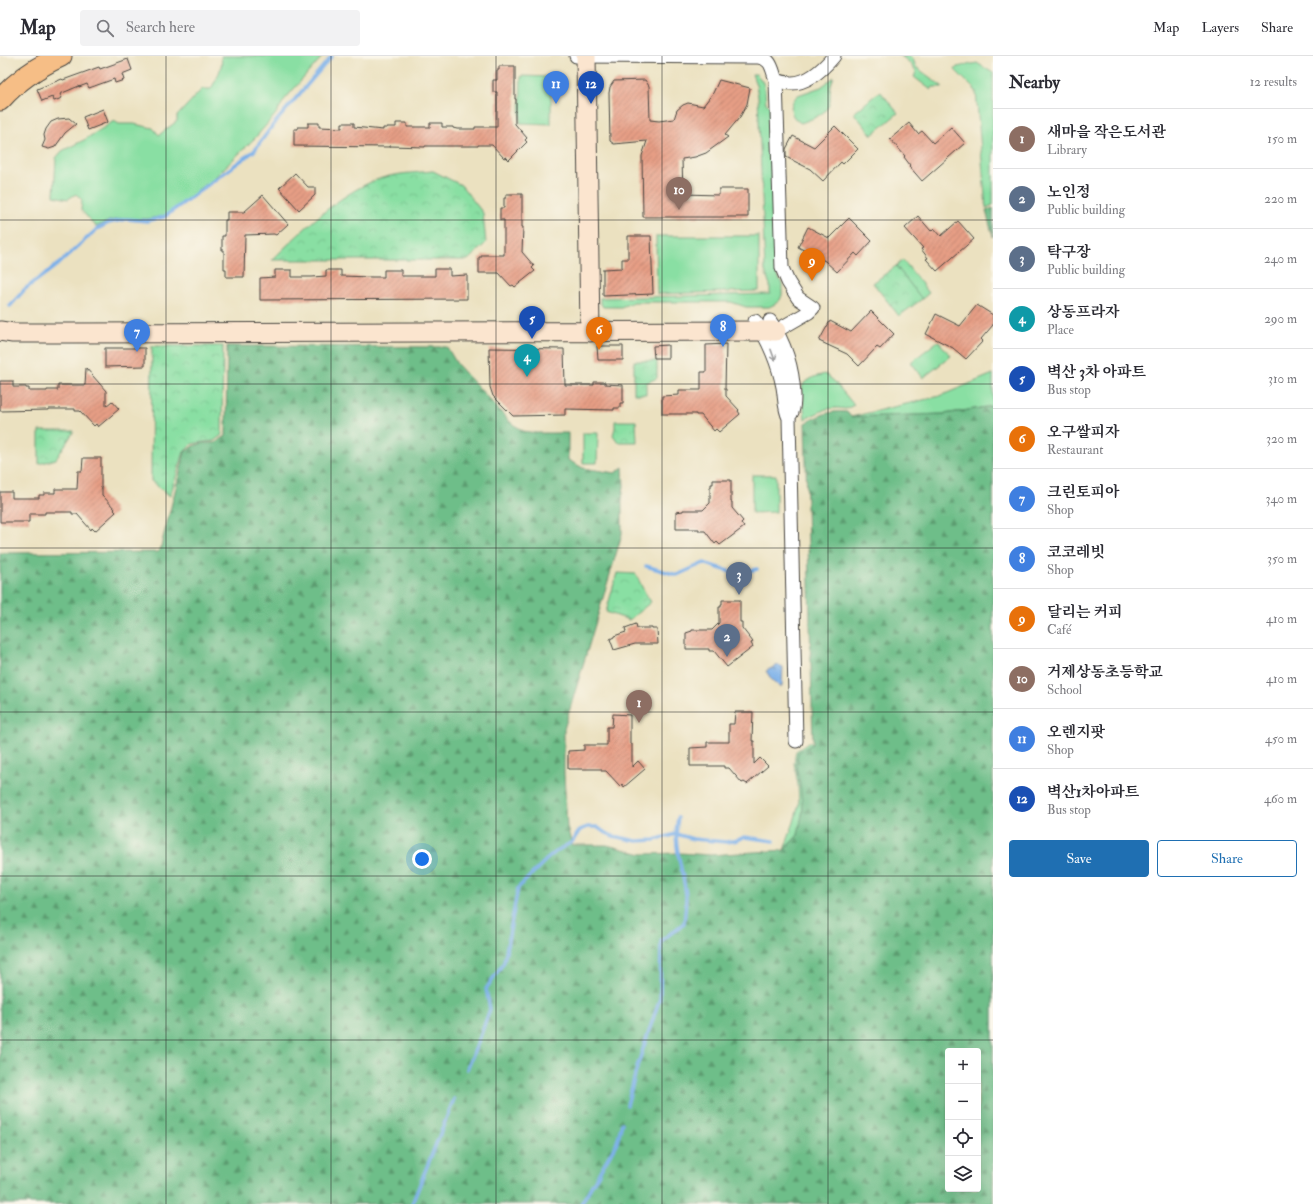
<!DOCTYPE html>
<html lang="en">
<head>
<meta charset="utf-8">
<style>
  body { margin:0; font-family:"IM FELL Double Pica","Noto Serif KR",serif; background:#f2f2f3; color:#2b2b33 }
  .controls { position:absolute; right:12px; bottom:12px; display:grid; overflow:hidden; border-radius:4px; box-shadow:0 4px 16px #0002 }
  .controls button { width:36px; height:36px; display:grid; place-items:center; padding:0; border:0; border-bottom:1px solid #e1e1e2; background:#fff; color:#2b2b33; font:20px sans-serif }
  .you { position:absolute; left:422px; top:803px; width:14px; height:14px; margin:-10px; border:3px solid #fff; border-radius:50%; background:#1a73e8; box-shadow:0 0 0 6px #1a73e833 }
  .badge { display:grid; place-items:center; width:26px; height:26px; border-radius:50%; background:#1f6fb2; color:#fff; font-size:13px; font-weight:700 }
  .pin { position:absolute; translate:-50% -33px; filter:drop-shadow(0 1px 2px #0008) }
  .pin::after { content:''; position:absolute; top:21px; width:14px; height:12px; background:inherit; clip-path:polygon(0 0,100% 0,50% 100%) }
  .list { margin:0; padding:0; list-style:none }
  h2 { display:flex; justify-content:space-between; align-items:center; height:52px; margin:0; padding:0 16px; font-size:17px }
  h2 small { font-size:13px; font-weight:400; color:#7c7c81 }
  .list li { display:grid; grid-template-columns:26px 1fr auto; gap:12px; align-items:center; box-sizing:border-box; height:60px; padding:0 16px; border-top:1px solid #e1e1e2 }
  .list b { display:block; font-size:15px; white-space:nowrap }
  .list p { margin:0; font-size:13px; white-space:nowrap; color:#7c7c81 }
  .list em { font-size:13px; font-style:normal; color:#7c7c81 }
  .actions { display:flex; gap:8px; padding:12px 16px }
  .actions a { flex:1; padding:9px 0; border:1px solid #1f6fb2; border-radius:4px; text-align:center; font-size:14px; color:#1f6fb2 }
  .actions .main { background:#1f6fb2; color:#fff }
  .icon { flex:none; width:22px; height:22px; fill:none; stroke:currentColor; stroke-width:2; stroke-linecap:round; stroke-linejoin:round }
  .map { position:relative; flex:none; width:993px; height:1148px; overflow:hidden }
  header { display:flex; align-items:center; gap:24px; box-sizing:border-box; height:56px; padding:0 20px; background:#fff; border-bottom:1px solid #e1e1e2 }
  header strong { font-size:19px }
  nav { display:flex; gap:22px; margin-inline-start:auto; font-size:14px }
  .search { width:280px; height:36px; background:#f2f2f3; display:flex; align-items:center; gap:10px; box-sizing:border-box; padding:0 14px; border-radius:4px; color:#7c7c81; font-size:15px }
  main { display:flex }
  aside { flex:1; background:#fff }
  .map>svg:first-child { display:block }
  .green { fill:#89dfa3; stroke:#5a8567 }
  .forest { fill:url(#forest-firs); stroke:#4c745a; fill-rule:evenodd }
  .park { fill:url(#park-crowns); stroke:#5a8567 }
  .water { fill:url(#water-ripples); stroke:#546e8a }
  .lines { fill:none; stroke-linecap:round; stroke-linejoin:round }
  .stream { stroke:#7cb0e9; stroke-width:3.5 }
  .building { fill:url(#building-hatch) }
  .street-casing { stroke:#484641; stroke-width:15 }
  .secondary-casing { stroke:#484641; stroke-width:21 }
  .primary-casing { stroke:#484641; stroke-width:23 }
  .street { stroke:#fff; stroke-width:13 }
  .secondary { stroke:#fbe5cf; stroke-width:19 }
  .primary { stroke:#f6be86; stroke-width:21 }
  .oneway { stroke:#a0a0a0 }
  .grid { fill:none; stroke:#2b2b2b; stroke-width:1; stroke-opacity:0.55 }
</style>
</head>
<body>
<header>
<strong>Map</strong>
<div class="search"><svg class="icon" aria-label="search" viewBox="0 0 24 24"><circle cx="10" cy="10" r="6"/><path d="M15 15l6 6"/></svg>Search here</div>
<nav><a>Map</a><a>Layers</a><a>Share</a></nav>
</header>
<main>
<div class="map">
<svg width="993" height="1148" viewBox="0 0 993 1148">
  <defs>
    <pattern id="forest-firs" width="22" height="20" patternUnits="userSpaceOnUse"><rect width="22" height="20" fill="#6ebe89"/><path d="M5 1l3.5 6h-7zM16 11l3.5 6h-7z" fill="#5b9b70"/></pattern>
    <pattern id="park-crowns" width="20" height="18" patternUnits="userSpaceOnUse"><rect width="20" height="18" fill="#89dfa3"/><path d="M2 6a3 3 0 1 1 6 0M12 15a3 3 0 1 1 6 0" fill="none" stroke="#76c08c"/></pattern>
    <pattern id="water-ripples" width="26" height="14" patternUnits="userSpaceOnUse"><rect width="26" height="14" fill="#7cb0e9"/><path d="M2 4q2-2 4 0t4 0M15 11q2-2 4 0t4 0" fill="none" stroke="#668fbd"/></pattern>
    <pattern id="building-hatch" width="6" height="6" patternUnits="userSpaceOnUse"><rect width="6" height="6" fill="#e69e85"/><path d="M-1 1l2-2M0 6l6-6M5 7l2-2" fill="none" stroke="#bb816d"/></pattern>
  </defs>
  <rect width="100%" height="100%" fill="#fbf7ec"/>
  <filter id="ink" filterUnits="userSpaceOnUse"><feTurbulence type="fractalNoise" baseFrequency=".025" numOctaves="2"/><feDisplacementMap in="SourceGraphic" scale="8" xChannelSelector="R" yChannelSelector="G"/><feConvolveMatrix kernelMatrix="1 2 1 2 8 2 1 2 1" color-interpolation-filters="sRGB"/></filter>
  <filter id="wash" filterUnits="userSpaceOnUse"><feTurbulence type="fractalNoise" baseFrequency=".012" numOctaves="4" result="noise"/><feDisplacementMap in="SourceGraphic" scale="16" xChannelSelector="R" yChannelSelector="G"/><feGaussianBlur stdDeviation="0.9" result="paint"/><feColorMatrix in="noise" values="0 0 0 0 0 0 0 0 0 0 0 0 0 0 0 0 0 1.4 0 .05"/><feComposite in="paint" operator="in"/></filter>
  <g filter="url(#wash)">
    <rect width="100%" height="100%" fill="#ebe1c0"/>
    <path class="green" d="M221 0H323L285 43 275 59 255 82 212 124 199 133 186 145 164 160 147 163 126 162 109 165 96 171 81 154 82 144 76 138 68 143 54 140 56 102 62 95 84 84 114 65 119 68H134L153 72 159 79 177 65V60L202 33H211C216 23 224 11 221 0Z
      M901 0H910L913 3 916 11 943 31H933L931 34 914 21 916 16 910 7Z
      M977 7 993 17V149L986 152 976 35 955 14 957 11Z
      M752 18H756C766 27 765 33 766 47L770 50 775 214 782 228V239L780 244 775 248 769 251H746L731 246H634L621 251H603L600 246V242L770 238V229L765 215 758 40 756 29Z
      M521 20 551 21V68L520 67Z
      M834 21C830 29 830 34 830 42 831 57 812 63 801 67 789 61 788 48 798 39L821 31Z
      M656 180H759V235L657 238Z
      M903 204 929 237 922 243 896 210Z
      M938 285 951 300 923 322 911 306Z
      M825 318 834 325 854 349 846 353 837 352 826 353 805 363 802 331 804 327 814 321Z
      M993 318V350L944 358 851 361 940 340Z
      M583 377H598L597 407H583Z
      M752 419H776V456L752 457Z
      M810 686 813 688 798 696 796 708 800 730 803 754 798 779 784 794 794 766 799 748 798 729 794 707 796 695Z"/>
    <path class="forest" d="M993 152V181L986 155Z
      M227 290 447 291 457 308 510 366 523 375 536 377H568V404L583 412 615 417 623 411 624 430 622 444V478L564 673V718L567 771 572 789H607L642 798 680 797 710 799 784 794 798 779 803 754 800 730 796 708 798 696 813 688 805 367C820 359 830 354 847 356L851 361 944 358 993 350V1148H0V497L158 496 160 494 185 396 193 390 203 387H215L226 380ZM948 995H978V1133H948Z"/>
    <path class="park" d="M880 35 898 57 872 79 854 57Z
      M433 115 461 129 483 157 486 187 468 204H272C301 176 337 139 376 124 394 117 414 117 433 115Z
      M896 210 922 243 899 260 873 227Z
      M152 290H223L222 379 214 385 203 386 192 388 184 396 170 440 151 425Z
      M634 305H657V322L646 327V338H634Z
      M615 365H636L637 386H618L613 379 615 372Z
      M39 375H74L56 403 39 408Z
      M617 517 636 518 643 533 651 546 629 564 606 556Z"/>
    <path class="water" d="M778 609 783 611 782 630 780 631 772 624 766 615Z"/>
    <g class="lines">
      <path class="stream" d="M10 250 25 233 61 206 97 173 109 167 127 163 147 165 164 161 254 95 273 69 332 0
        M646 510 677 519 704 507 737 518 757 513
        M467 1013 479 984 490 953 486 933 504 906 518 832 546 804 558 794 572 786 580 774 588 771H597L604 776 613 780 637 785 654 784 676 778 693 783 726 786 738 784 744 781 774 785
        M627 1049 638 1008 660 942 661 885 684 867C685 858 686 848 686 839 683 813 672 788 678 762
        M412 1148 454 1043
        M581 1148 617 1086 622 1067"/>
    </g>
    <g id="blocks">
      <path class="building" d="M128 3 132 14 122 18 124 24 115 27 114 23 89 32 87 28 79 31V30L60 38 62 42 54 45 52 41 42 45 37 33 62 23 63 24 99 11 100 13Z
        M499 10H515V43H516V55H515V68L527 82 525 84 527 86 509 104 506 101 504 102 492 89H478V90H425V91L390 90V91L294 90V73H298V71H308V67H319V71L342 72V67H354V71L383 74V72H387V71H396V67H407V71H430V67H442V71H453V72L457 73H475V71H497V36H493V24H497V14H499Z
        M645 24 649 30 650 64 659 65 674 63 677 54 683 49 688 47 703 50 713 37 719 24 750 32 747 48 740 61 725 79 728 81 706 97 695 101 682 103 683 138 719 139V133H748V161H643L642 100 647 85 614 88 610 85 609 37 610 31 614 25Z
        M103 53 108 66 88 74 83 61Z
        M69 62 76 68 65 77 55 91 49 93 42 91 45 84 44 79 46 73 51 66 58 63Z
        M909 67 918 78 922 75 933 87 951 71 965 87 922 125 909 110 910 109 904 101 905 100 890 83Z
        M835 70 858 93 843 108 841 106 823 125 810 113 786 101V93L793 80 814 91Z
        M295 117 308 131H315V139L299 154 279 132Z
        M506 138H522V171H523L522 196 534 210 532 212 535 215 515 231 513 229 511 230 499 217H479V201H482V199H504V164H500V152H504V142H506Z
        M263 139 288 168 276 179 274 178 245 179 244 221H226V213H224V194H222V180H225V164H227V156H244Z
        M918 160 931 175 934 172 941 180 958 165 974 183 937 215 926 203 928 202 921 193 923 192 905 172Z
        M849 162 872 185 858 200 855 197 837 216 825 205 798 191 808 171 829 182Z
        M628 180H651L653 238 603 240V213L622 212V203H628Z
        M435 213H450V220L467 219V243L260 244V222L275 221V214H292V221H312L326 220V214H341V220L372 221H384V214H401V220H435Z
        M977 249 993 259V269L981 283 983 285 966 303 953 292 926 278 936 258 960 270Z
        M871 255 894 278 880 293 877 291 859 310 847 298 819 285 830 265 851 276Z
        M726 288 725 333H726V340L739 354 738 355 740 358 719 376 716 373 714 375 701 359H696V358H662V340L679 339V334H701V316H706V289Z
        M668 289V302H654L653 290Z
        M597 290H623V304H598Z
        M105 292H145V310L105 311Z
        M489 292 564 293 565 329H594V326H605V328L623 329V347H620V352H614V354L565 353V359L513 360 493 340 490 331Z
        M86 312 106 335V350L112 345 119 353 98 371 96 368 94 370 80 355H75V353H48V354L0 355V325H13V331H26V332H29V335H47V334H58V329H85Z
        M83 402H101V432H102V439L115 453 114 454 116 456 95 475 92 472 91 474 77 458H72V456H45V458H29V466H0V436H12V442H39V439H44V437H55V433H77L78 415H82Z
        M713 424H731V446H732V452L743 465 741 467 744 471 720 489 717 486 715 488 705 475H699V473H676V456L683 455V454H703L710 447V431H711V428H713Z
        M722 544H740V566H742V572L753 586 751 587 753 591 727 611 714 595H709V593H686V577L692 575V574H712L719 567V551H721V548H722Z
        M636 568 637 572H652V573H657L658 588H635L614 594 610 583 614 581V580L626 576 625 572Z
        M735 656H753L752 685H754V708L760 702 768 710 747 728 744 726 742 727 729 712H724V710H690V692L707 691V686H729V668H734Z
        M613 658 630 659V688H632V711L638 705 645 713 624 731 622 728 620 730 606 715H601V713H568V695L584 694V689H607V671H612Z"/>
    </g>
  </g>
  <g filter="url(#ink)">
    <use href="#blocks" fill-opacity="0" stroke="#484641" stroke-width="1"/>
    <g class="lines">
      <defs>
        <path id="street" d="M576 0 758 1C772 2 772 14 776 24L782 212 788 226 798 242 813 252 809 256 776 275
          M776 24C781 26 786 27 792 27 808 27 824 12 834 0
          M755 265C768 282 779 310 783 331 785 342 784 352 789 362L796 685
          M770 265C785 287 793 314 794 340 794 346 794 353 791 358"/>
        <path id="secondary" d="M586 0 590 276
          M0 275 13 277H70L776 275"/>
        <path id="primary" d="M0 44C16 26 39 10 61 0"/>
      </defs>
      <use href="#street" class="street-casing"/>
      <use href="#secondary" class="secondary-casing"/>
      <use href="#primary" class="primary-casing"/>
      <use href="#street" class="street"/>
      <use href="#secondary" class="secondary"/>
      <use href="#primary" class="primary"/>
    </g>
    <defs><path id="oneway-shaft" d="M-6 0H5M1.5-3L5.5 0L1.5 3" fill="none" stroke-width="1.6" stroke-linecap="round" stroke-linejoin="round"/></defs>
    <use class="oneway" href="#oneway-shaft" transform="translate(773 299) rotate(70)"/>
  </g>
  <path class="grid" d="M166 0V1148M331 0V1148M496 0V1148M662 0V1148M828 0V1148M0 164H993M0 328H993M0 492H993M0 656H993M0 820H993M0 984H993"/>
</svg>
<div class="controls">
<button>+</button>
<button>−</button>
<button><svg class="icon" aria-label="locate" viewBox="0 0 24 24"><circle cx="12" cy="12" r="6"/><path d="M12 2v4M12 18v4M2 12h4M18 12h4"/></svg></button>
<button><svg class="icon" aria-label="layers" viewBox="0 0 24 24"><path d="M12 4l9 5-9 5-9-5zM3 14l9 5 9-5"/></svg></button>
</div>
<div class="you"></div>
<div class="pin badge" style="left:639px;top:667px;background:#8d6e63">1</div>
<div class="pin badge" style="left:727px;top:601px;background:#5c6f8a">2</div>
<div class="pin badge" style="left:739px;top:539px;background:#5c6f8a">3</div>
<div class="pin badge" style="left:527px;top:321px;background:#0f9aa8">4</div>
<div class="pin badge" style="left:532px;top:283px;background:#1a4fb4">5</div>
<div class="pin badge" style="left:599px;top:294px;background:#e8710a">6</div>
<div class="pin badge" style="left:137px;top:296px;background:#3f7fe0">7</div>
<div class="pin badge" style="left:723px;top:291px;background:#3f7fe0">8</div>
<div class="pin badge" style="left:812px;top:225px;background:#e8710a">9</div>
<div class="pin badge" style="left:679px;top:154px;background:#8d6e63">10</div>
<div class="pin badge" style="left:556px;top:48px;background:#3f7fe0">11</div>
<div class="pin badge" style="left:591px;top:48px;background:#1a4fb4">12</div>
</div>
<aside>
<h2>Nearby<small>12 results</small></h2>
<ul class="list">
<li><span class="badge" style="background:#8d6e63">1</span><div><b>새마을 작은도서관</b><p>Library</p></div><em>150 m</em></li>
<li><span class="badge" style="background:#5c6f8a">2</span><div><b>노인정</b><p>Public building</p></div><em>220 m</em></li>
<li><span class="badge" style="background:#5c6f8a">3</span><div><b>탁구장</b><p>Public building</p></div><em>240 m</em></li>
<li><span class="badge" style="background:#0f9aa8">4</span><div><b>상동프라자</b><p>Place</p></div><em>290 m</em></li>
<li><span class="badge" style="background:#1a4fb4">5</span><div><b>벽산 3차 아파트</b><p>Bus stop</p></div><em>310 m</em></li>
<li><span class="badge" style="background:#e8710a">6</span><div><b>오구쌀피자</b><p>Restaurant</p></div><em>320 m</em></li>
<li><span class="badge" style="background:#3f7fe0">7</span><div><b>크린토피아</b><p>Shop</p></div><em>340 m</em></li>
<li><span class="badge" style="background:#3f7fe0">8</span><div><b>코코레빗</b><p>Shop</p></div><em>350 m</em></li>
<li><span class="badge" style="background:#e8710a">9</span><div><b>달리는 커피</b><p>Café</p></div><em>410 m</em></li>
<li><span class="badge" style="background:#8d6e63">10</span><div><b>거제상동초등학교</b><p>School</p></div><em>410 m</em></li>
<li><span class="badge" style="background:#3f7fe0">11</span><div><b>오렌지팟</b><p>Shop</p></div><em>450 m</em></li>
<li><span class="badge" style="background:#1a4fb4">12</span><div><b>벽산1차아파트</b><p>Bus stop</p></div><em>460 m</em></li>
</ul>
<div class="actions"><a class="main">Save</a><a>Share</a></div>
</aside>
</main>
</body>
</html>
